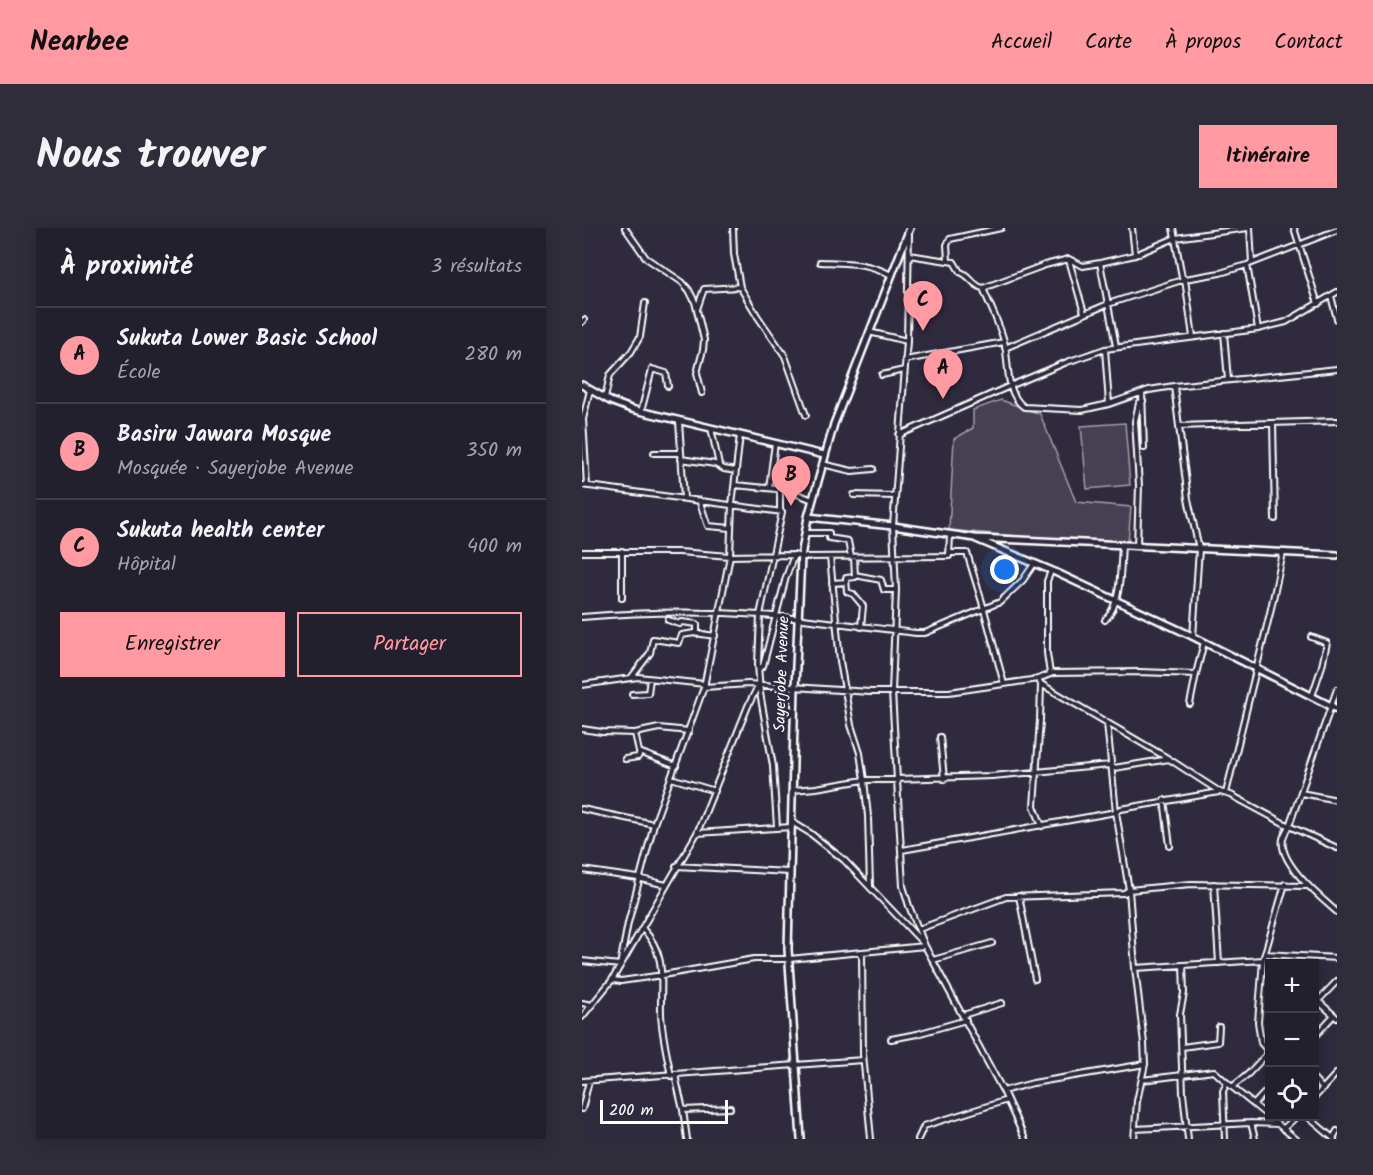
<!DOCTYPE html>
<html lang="fr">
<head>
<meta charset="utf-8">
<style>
  body { margin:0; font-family:Kalam,sans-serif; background:#2f2d3a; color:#f1f3f6 }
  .controls { position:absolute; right:18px; bottom:18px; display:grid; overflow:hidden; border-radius:0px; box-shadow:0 3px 15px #0003 }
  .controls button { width:54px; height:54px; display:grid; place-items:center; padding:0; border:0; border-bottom:2px solid #403e4a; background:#23202e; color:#f1f3f6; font:30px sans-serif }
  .scale { position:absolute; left:18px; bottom:15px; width:128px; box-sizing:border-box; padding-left:6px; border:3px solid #fff; border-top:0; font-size:16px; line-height:21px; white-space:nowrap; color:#fff; -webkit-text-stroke:4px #2f2a3d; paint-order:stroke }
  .you { position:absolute; left:423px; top:342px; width:21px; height:21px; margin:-15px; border:4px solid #fff; border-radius:50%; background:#1a73e8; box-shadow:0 0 0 9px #1a73e833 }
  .badge { display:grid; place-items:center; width:39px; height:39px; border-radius:50%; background:#ff9aa2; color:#111; font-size:20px; font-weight:700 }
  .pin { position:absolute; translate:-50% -50px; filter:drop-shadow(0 2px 3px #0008) }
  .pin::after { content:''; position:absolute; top:32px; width:21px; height:18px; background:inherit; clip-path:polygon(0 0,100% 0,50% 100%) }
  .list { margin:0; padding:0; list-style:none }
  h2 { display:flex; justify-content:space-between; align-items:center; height:78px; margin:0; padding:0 24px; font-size:26px }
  h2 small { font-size:20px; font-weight:400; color:#a3a3aa }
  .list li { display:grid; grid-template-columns:39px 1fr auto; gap:18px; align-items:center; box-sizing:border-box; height:96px; padding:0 24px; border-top:2px solid #403e4a }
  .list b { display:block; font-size:22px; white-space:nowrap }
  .list p { margin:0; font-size:20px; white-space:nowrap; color:#a3a3aa }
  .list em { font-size:20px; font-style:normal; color:#a3a3aa }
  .actions { display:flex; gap:12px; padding:18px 24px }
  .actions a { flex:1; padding:14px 0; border:2px solid #ff9aa2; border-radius:0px; text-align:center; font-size:21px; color:#ff9aa2 }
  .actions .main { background:#ff9aa2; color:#111 }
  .icon { flex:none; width:33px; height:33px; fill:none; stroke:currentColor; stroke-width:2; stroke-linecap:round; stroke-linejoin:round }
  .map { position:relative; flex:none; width:755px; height:911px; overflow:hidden; border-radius:0px }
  header { display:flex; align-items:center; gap:36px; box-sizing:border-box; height:84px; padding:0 30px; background:#ff9aa2; color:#111 }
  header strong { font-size:28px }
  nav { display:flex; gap:33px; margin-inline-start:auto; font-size:21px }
  .intro { display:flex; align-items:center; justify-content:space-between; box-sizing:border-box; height:144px; padding:0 36px }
  h1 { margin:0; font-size:42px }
  .button { padding:15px 27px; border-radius:0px; background:#ff9aa2; color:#111; font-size:21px; font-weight:700 }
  main { display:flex; gap:36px; padding:0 36px }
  aside { flex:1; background:#23202e; border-radius:0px; box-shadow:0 3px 15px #0003 }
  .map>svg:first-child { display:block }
  .green { fill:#464152; stroke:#a2a0a8; stroke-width:1.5 }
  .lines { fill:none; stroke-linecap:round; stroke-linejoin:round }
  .street-casing { stroke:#fff; stroke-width:8 }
  .secondary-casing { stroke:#fff; stroke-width:10 }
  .street { stroke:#2f2a3d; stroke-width:4 }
  .secondary { stroke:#2f2a3d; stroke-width:5 }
  .labels { text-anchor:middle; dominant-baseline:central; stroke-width:6; stroke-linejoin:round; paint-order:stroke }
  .street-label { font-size:16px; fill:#fff; stroke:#2f2a3d }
</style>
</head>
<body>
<header>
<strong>Nearbee</strong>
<nav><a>Accueil</a><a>Carte</a><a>À propos</a><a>Contact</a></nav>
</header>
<div class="intro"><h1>Nous trouver</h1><a class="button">Itinéraire</a></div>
<main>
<aside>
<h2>À proximité<small>3 résultats</small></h2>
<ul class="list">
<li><span class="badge">A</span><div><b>Sukuta Lower Basic School</b><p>École</p></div><em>280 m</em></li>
<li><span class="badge">B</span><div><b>Basiru Jawara Mosque</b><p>Mosquée · Sayerjobe Avenue</p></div><em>350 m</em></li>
<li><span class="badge">C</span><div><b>Sukuta health center</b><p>Hôpital</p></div><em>400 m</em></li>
</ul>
<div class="actions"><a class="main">Enregistrer</a><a>Partager</a></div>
</aside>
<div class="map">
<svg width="755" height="911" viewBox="0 0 755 911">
  <rect width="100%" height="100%" fill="#2f2a3d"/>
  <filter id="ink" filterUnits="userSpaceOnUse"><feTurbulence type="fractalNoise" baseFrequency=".0167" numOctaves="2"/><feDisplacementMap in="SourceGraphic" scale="12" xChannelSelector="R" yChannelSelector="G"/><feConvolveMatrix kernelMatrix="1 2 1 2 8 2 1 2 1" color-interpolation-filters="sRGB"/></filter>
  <g filter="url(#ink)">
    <path class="green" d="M419 172 458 186 494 274 549 279 546 314 446 309 367 302 372 211 391 200V182Z
      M543 195 548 257 505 261 499 198Z"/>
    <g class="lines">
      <defs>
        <path id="street" d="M43 0 64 30 100 54 107 62 113 74 122 112 121 122 115 145 120 165
          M151 0 152 26 158 59 176 89 203 128 224 187
          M550 0 553 27
          M591 0 600 49 603 51 611 109
          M666 0 593 10 553 27 518 35 501 38 487 31 463 37 401 60C408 78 417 95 422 113 428 135 422 164 442 179L500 182 527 176 567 162 592 158 755 141
          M668 0 670 35
          M712 0 736 76
          M327 7 325 113 311 298 314 362 310 464 321 658 327 678 343 718 421 863 443 911
          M327 27 372 34 378 44C387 46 391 58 401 60
          M366 32 365 17 368 11 419 0
          M487 32 502 85
          M238 34C264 35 286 34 309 47
          M518 35 534 118
          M665 37 676 101
          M749 68 755 91
          M115 81 122 61 158 59
          M0 94 2 92
          M287 104 325 113
          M642 105 646 152
          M423 120 526 76 603 51 638 45 665 37 755 2
          M523 121 527 176
          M323 132 422 114
          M300 147 322 142
          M592 158 606 271 617 321 611 409
          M560 165 562 220
          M23 170 28 147 49 124 58 109 63 75
          M59 184 70 141 84 145 86 158
          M97 193 102 270
          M691 195 693 291
          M597 198 755 193
          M129 200 137 237
          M317 207 428 158 485 134 523 121 676 101 704 94 755 64
          M72 225H98
          M99 231 133 236 142 241 154 243
          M240 236 270 243 291 241
          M0 257 200 284 178 387 176 436 178 465 191 538 195 599
          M153 257 205 262 231 272
          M5 258 1 191 8 162
          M187 260 193 215
          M272 267 313 268
          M117 272 126 298 149 300
          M198 283V262
          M223 305H247V310L266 313 269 329
          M555 318 557 258 553 193 557 175 561 173
          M0 324H97L148 328 212 327 219 329 367 328 368 307
          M367 325H385L400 374 422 456
          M248 329 258 433 269 497 278 525 282 552 286 588 288 658
          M272 329 273 349 264 350 265 364 271 366 281 378 279 399
          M273 347 299 352 302 362H314
          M250 355 264 354
          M40 370V323
          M0 389C59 384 120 383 179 387 231 391 283 399 334 405H343L418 374 441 352 452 336
          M86 392 98 396 100 394 115 396V406
          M523 392C540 375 538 341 540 318
          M729 409 745 415 740 438 730 468
          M178 440 181 438 204 349 212 327
          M468 446 465 425V353L469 343
          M49 450 68 425 71 411 97 415 100 407 113 405 133 408
          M456 451 459 456 458 492 452 578 460 598
          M459 456 587 531 638 564 649 567 707 598 755 620
          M0 457 56 449 123 456
          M122 459 166 456 288 464H367L456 451 471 445 557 444 614 446 622 414
          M755 461 707 598C705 602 702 606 701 611 696 635 739 670 755 684
          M50 466 66 465 68 451
          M608 476 614 446
          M0 501 20 504 53 505 77 500 107 503
          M53 505 57 524 94 538
          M358 509 362 551
          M43 531 56 529 58 525
          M89 550 133 563
          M211 562 234 560 282 552 410 548 528 537 532 540 587 531
          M644 565 688 385 701 325
          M719 565 755 572
          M582 572 588 618
          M0 581 72 596
          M210 594 228 605 262 632 341 715
          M115 605 210 599
          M320 622 534 584 539 581 637 564
          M94 638 208 644
          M0 642 56 650 84 657
          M632 656 637 735
          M437 668 453 751
          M61 701C86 728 78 753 79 786 80 807 85 827 89 848
          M337 701 424 669 542 665 547 662 534 584 525 495
          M280 724 281 826 289 911
          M683 726 755 730
          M351 732 410 715
          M0 733 38 737 46 695 72 596 122 459 148 328 150 277 158 207
          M601 737 602 765 598 786 601 865 606 911
          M553 740 681 732
          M30 752 39 753 81 747 172 731H207L343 718
          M736 773 755 790
          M0 775 10 777
          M732 777 755 753
          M381 787 420 775
          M0 789 30 752 115 605 166 478 176 458
          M732 809 752 787
          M309 811 335 806 384 792
          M600 819 636 814 637 799
          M687 824 679 815 676 794 681 732 703 656
          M687 824 666 846 650 859 714 911
          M93 847 101 882 105 911
          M732 851 741 861
          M560 852 632 843 650 859
          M0 853 281 832
          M421 863 451 855 563 836
          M732 870 755 845
          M672 876 688 859
          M0 881 7 853
          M101 882 148 880
          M725 888 752 911
          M669 895 673 911
          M553 901 669 895 695 896
          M701 901 715 888
          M751 910 755 903
          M336 911 342 898 425 872
          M552 911 555 873 563 836 562 815 553 740 547 662 609 656 724 658
          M643 911 641 863 645 855"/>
        <path id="secondary" d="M0 157 28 173 49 181 242 227
          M226 289 311 298 393 310 755 327
          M394 311 473 344 608 407 755 481
          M219 911 206 721 213 460 219 329 226 289 252 196 328 0"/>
      </defs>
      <use href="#street" class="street-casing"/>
      <use href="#secondary" class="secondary-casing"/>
      <use href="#street" class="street"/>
      <use href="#secondary" class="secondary"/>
    </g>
  </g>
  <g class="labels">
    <g class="street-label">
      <text transform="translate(200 446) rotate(-88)">Sayerjobe Avenue</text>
    </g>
  </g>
</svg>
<div class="controls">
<button>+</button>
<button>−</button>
<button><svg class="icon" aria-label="locate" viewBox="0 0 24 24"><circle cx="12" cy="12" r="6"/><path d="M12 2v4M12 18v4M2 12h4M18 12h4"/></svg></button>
</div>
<div class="scale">200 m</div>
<div class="you"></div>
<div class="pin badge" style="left:361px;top:171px">A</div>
<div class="pin badge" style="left:209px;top:278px">B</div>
<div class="pin badge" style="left:341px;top:103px">C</div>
</div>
</main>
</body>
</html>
